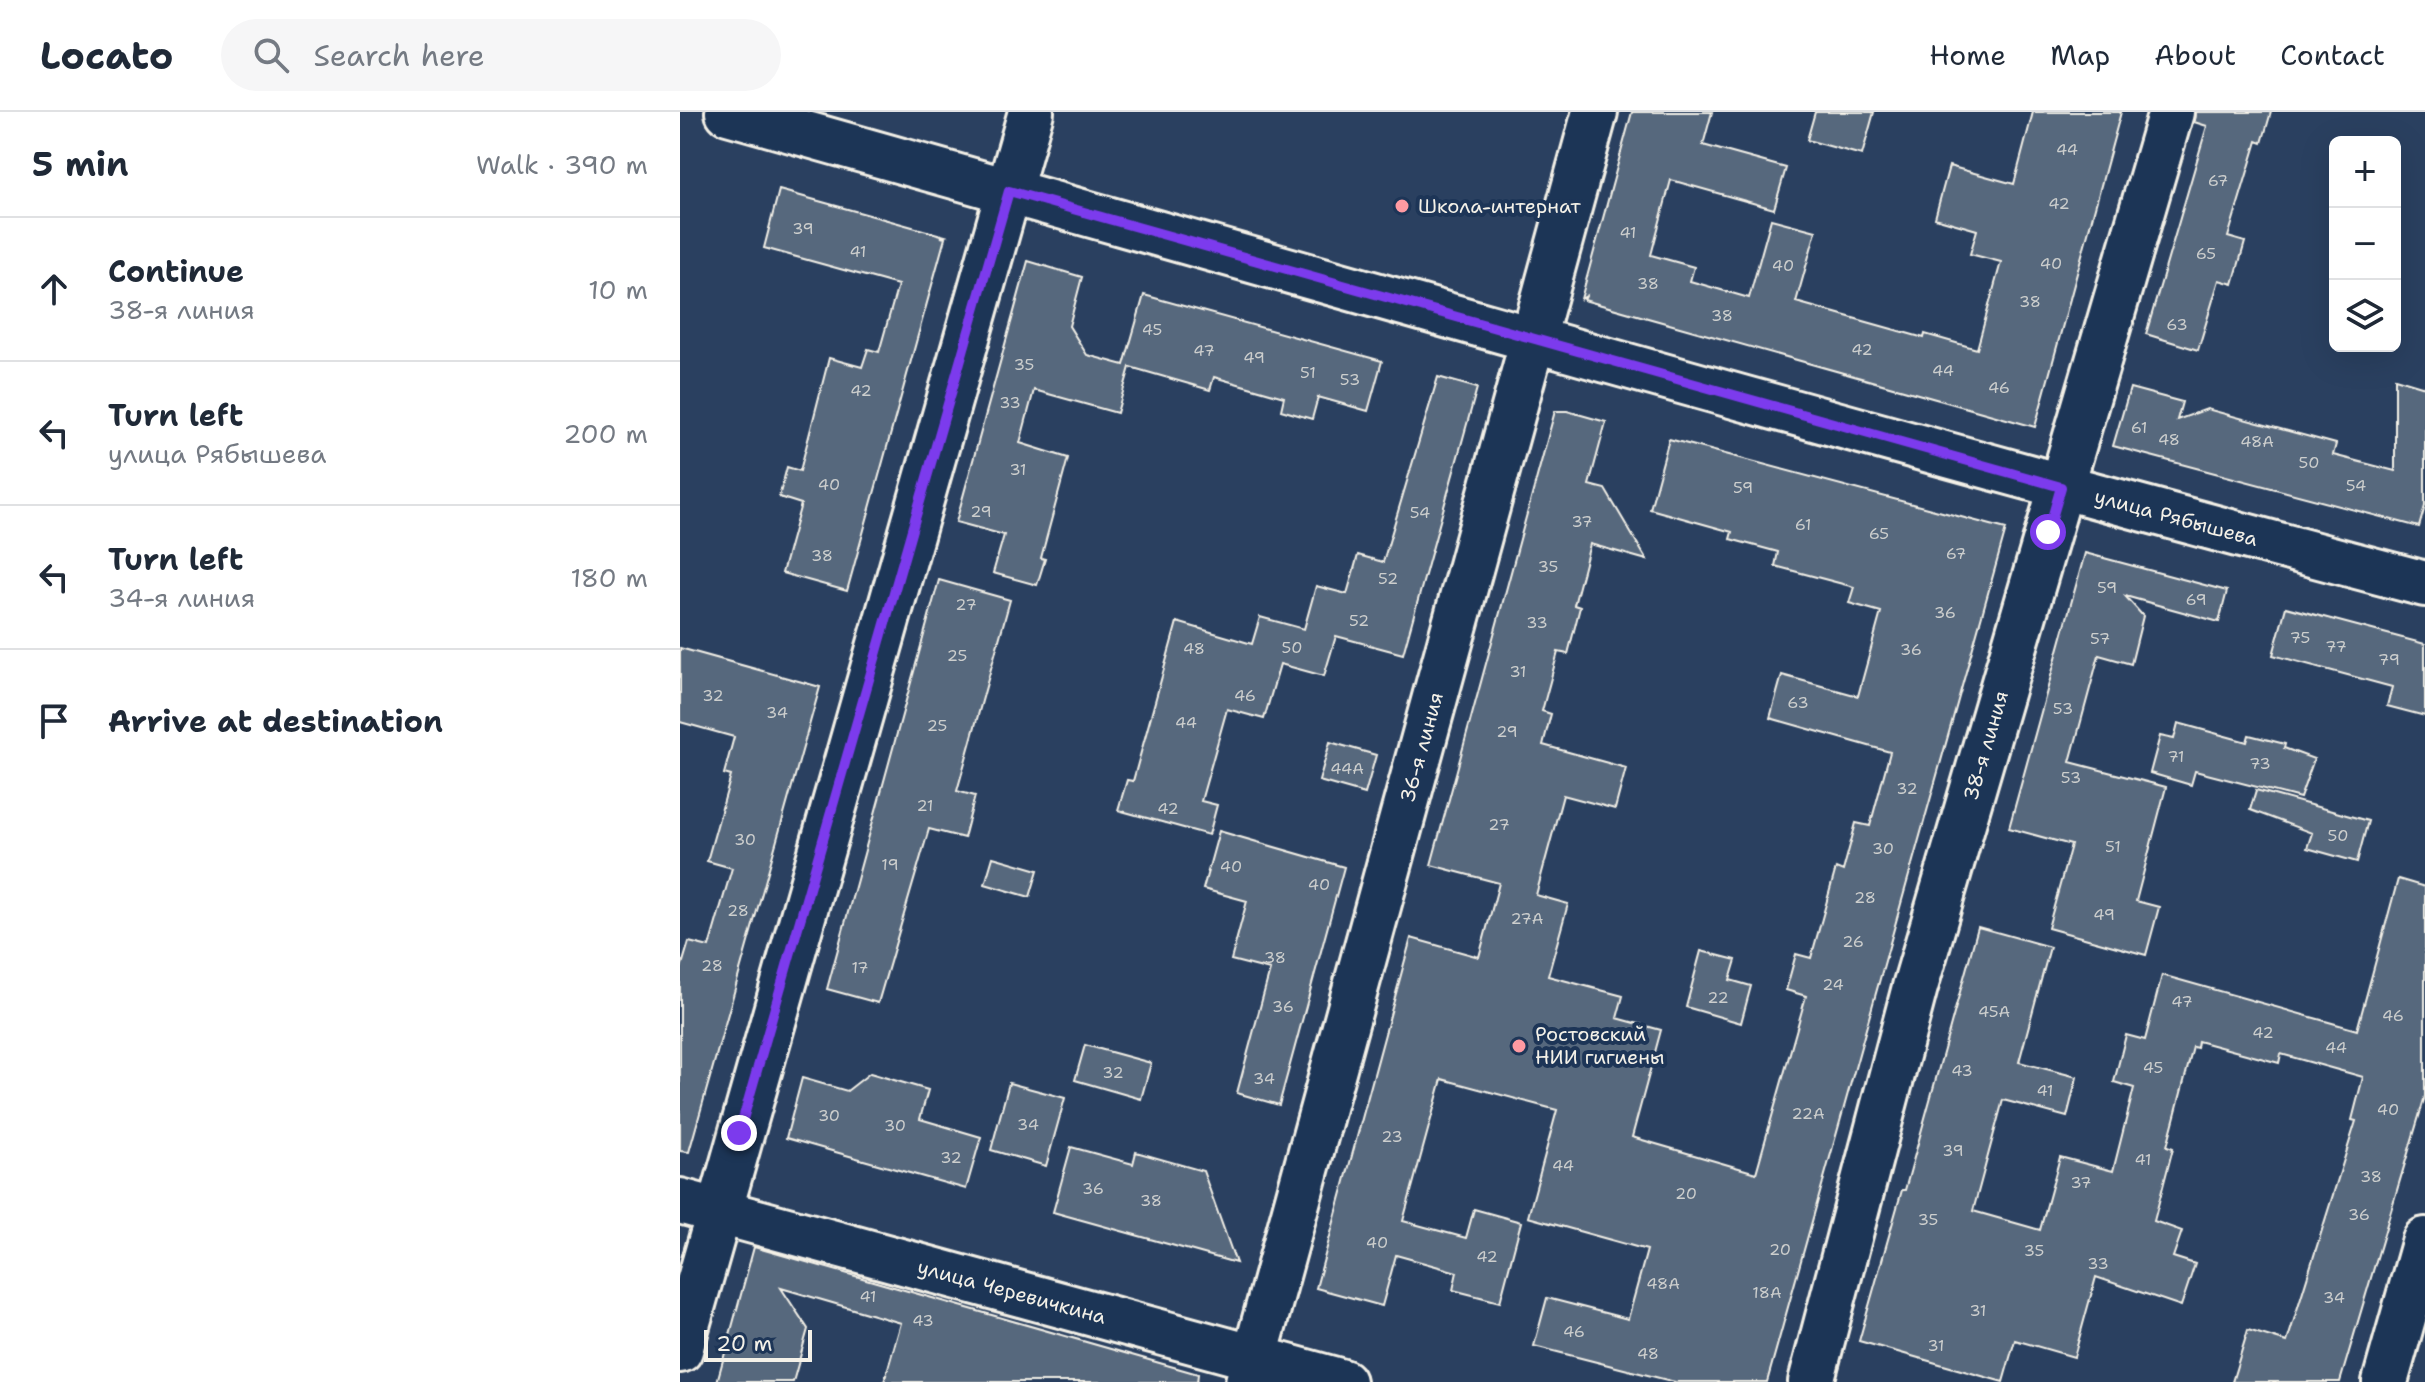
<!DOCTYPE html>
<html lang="en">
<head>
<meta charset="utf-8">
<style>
  body { margin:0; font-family:"Shantell Sans",sans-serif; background:#f6f6f7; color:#1f2937 }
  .controls { position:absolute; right:24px; top:24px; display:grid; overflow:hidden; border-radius:12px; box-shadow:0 8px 32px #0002 }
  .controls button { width:72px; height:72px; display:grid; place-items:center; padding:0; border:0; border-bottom:2px solid #e0e1e3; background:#fff; color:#1f2937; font:40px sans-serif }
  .scale { position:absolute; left:24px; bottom:20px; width:108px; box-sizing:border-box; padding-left:8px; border:4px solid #f4f1e8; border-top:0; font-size:22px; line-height:28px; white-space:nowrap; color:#f4f1e8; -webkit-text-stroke:6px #1d3557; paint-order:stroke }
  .stop { position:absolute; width:24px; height:24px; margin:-18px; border:6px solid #7c3aed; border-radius:50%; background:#fff }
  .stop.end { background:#7c3aed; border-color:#fff; box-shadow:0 2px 8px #0008 }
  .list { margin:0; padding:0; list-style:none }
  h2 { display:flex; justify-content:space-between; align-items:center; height:104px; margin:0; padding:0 32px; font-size:34px }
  h2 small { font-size:26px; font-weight:400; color:#747a83 }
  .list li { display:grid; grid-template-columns:52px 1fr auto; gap:24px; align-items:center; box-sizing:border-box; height:144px; padding:0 32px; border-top:2px solid #e0e1e3 }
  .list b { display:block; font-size:30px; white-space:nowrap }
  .list p { margin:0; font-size:26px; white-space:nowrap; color:#747a83 }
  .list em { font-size:26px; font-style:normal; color:#747a83 }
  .icon { flex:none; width:44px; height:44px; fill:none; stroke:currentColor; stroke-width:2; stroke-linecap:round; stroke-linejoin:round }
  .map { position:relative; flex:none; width:1745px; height:1270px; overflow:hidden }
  header { display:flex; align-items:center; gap:48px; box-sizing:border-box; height:112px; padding:0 40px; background:#fff; border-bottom:2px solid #e0e1e3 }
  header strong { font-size:38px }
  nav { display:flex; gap:44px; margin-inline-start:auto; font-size:28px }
  .search { width:560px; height:72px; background:#f6f6f7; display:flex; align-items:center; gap:20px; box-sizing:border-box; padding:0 28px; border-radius:44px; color:#747a83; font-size:30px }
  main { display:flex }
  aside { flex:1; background:#fff }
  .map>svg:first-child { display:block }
  .building { fill:#56677d; stroke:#f4f1e8; stroke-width:2 }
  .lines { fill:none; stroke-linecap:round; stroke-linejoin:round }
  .street-casing { stroke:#f4f1e8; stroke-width:50 }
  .secondary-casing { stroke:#f4f1e8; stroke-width:50 }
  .street { stroke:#1d3557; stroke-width:44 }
  .secondary { stroke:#1d3557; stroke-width:44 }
  .route { stroke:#7c3aed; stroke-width:10 }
  .poi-dot { fill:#ff9aa2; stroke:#1d3557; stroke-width:3 }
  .labels { text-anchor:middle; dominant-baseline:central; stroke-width:8; stroke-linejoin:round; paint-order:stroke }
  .number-label { font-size:16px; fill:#cccecd }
  .poi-label { font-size:20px; fill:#f4f1e8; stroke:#1d3557; text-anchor:start }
  .street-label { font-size:20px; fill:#f4f1e8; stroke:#1d3557 }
</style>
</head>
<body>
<header>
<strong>Locato</strong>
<div class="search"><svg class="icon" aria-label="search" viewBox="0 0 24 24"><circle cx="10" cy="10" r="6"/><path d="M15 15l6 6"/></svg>Search here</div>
<nav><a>Home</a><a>Map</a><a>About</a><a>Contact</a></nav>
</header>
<main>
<aside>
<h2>5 min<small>Walk · 390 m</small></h2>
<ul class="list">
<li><svg class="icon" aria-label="ahead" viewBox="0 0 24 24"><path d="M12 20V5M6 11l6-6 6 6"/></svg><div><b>Continue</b><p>38-я линия</p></div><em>10 m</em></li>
<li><svg class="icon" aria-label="left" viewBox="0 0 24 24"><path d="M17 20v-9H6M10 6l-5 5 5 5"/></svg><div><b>Turn left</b><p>улица Рябышева</p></div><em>200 m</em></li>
<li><svg class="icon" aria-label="left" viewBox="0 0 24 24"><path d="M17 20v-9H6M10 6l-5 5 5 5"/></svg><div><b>Turn left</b><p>34-я линия</p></div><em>180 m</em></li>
<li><svg class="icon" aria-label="arrive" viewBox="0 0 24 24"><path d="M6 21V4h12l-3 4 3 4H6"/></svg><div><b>Arrive at destination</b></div></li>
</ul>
</aside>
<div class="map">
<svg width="1745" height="1270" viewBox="0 0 1745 1270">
  <rect width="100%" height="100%" fill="#2a4060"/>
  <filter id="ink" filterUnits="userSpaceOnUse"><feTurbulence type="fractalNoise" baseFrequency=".0125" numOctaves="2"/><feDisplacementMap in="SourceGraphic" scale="16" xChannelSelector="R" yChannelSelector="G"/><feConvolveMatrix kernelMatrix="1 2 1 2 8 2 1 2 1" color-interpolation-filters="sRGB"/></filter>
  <g filter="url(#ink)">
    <path class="building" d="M952 0H1032L1023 33 1106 56 1094 97 991 68 971 143 1014 155 1010 169 1069 186 1091 107 1136 119 1116 190 1244 226 1245 222 1297 237 1321 150 1290 142 1297 118 1255 106 1269 54 1334 72 1353 0H1441L1355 315 904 188 906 184 901 187Z
      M1135 0H1194L1182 43 1127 28Z
      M1515 0H1591L1582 31 1577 29 1548 125 1565 130 1553 172 1539 168 1518 238 1466 222 1527 14 1514 10Z
      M99 78 265 124 261 125 265 126 167 479 102 461 121 392 99 385 107 355 120 359 149 246 182 255 188 237 199 240 218 173 84 136Z
      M348 149 402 165 389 214 407 243 444 253 464 183 702 249 688 299 638 285 632 307 601 298 604 285 534 265 530 278 450 255 437 301 354 278 340 331 388 346 361 446 365 447 357 473 313 461 324 423 276 410Z
      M758 265 797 276 723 542 656 524 644 564 600 552 584 607 547 597 521 689 537 693 529 723 438 698 447 668 453 669 497 510 572 532 580 505 624 517 636 474 667 482 678 443 703 450Z
      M1715 266 1745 275V394L1739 415 1433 334 1450 276 1502 290 1497 308 1527 297 1656 332 1653 343 1715 359Z
      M875 299H887L926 310 909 373 925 377 967 448 910 432 894 493 900 495 888 542 878 540 862 599 871 602 863 633 946 656 935 697 883 683 856 783 888 792 868 864 943 884 937 906 981 918 952 1025 1076 1061 1126 884 1106 878 1116 842 1131 846 1156 756 1163 759 1176 711 1190 714 1210 640 1090 606 1102 563 1178 584 1201 500 1169 491 1174 475 1095 454 1098 440 1050 427 1052 420 970 397 989 327 1326 417 1087 1270H995L854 1234 867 1186 948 1207 967 1138 848 1105 877 998 762 967 723 1109 786 1126 794 1097 841 1110 820 1190 773 1178 777 1160 716 1143 702 1194 636 1176 731 826 799 845 819 771 751 753Z
      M1405 441 1547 479 1539 510 1445 484 1463 504 1451 552 1419 543 1390 650 1486 675 1456 789 1479 795 1466 843 1368 816 1391 733 1329 716Z
      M259 468 330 488 277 679 295 684 284 726 249 717 198 891 147 877Z
      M1606 495 1745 532V604L1707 594 1712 575 1593 543Z
      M0 536 140 575 9 1040 0 1039V860L9 830 29 835 52 756 27 749 51 664 44 662 54 625 0 610Z
      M1498 611 1567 630 1569 623 1605 632 1604 636 1634 647 1620 686 1515 659 1511 673 1470 661 1480 624 1494 627Z
      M650 630 696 643 685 682 639 669Z
      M1576 678 1688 709 1677 750 1627 736 1632 721 1570 698Z
      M539 719 664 755 599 993 557 981 590 858 551 848 567 789 523 777Z
      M313 745 358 758 350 785 305 772Z
      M1718 767 1745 775V984L1660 1270H1552L1568 1218 1607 1230 1676 1009 1672 1008 1683 965 1601 942 1599 951 1518 929 1517 936 1513 935 1487 1034 1493 1036 1474 1109 1502 1119 1493 1145 1515 1152 1501 1194 1416 1165 1394 1245 1335 1228 1323 1270 1179 1229 1222 1078H1225L1298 815 1370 835 1339 950 1397 965 1387 1005 1323 988 1293 1099 1360 1118 1380 1045 1433 1059 1454 976 1434 970 1446 923 1465 928 1482 863 1677 918Z
      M1021 839 1056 848 1050 868 1071 874 1061 911 1006 895Z
      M405 933 471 951 461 987 395 968Z
      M190 961 248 978 240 1007 301 1025 286 1077 106 1026 122 966 167 979Z
      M329 971 385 986 366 1054 311 1038Z
      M391 1035 453 1052 456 1040 523 1059 556 1151 373 1100Z
      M74 1135 518 1262 517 1270H204L221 1211 101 1176 128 1217 113 1270H37Z"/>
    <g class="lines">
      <defs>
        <g id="street">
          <path d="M0 1238 351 0"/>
          <path id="s1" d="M568 1270 915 0"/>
        </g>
        <g id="secondary">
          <path id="s2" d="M48 0C613 159 1177 322 1745 472"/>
          <path id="s3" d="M0 1089 663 1270"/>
          <path id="s4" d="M1131 1270 1235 875 1491 0"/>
          <path d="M1705 1270 1745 1128"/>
        </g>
      </defs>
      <use href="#street" class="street-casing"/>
      <use href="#secondary" class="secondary-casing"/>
      <use href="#street" class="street"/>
      <use href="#secondary" class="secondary"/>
    </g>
  </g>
  <g class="lines" filter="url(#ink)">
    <path class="route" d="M59 1021 329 79 1381 375 1368 420"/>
  </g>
  <g class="poi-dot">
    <circle cx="722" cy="94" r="8"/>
    <circle cx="839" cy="934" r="8"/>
  </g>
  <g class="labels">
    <g class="number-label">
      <text x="1387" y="37">44</text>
      <text x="1538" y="68">67</text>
      <text x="1379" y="91">42</text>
      <text x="123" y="116">39</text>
      <text x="948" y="120">41</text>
      <text x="178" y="139">41</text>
      <text x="1526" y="141">65</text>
      <text x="1371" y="151">40</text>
      <text x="1103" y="153">40</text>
      <text x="968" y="171">38</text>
      <text x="1350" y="189">38</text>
      <text x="1042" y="203">38</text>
      <text x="1497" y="212">63</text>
      <text x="472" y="217">45</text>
      <text x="1182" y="237">42</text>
      <text x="524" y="238">47</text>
      <text x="574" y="245">49</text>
      <text x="344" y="252">35</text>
      <text x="1263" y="258">44</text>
      <text x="628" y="260">51</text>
      <text x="670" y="267">53</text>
      <text x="1319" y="275">46</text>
      <text x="181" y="278">42</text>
      <text x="330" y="290">33</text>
      <text x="1459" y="315">61</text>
      <text x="1489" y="327">48</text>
      <text x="1577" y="329">48А</text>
      <text x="1629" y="350">50</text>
      <text x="338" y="357">31</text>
      <text x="149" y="372">40</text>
      <text x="1676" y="373">54</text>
      <text x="1063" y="375">59</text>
      <text x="301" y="399">29</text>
      <text x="740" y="400">54</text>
      <text x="902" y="409">37</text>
      <text x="1123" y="412">61</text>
      <text x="1199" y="421">65</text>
      <text x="1276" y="441">67</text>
      <text x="142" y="443">38</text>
      <text x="868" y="454">35</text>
      <text x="708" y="466">52</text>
      <text x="1427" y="475">59</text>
      <text x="1516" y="487">69</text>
      <text x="286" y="492">27</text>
      <text x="1265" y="500">36</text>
      <text x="679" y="508">52</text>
      <text x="857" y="510">33</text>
      <text x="1620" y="525">75</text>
      <text x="1420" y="526">57</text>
      <text x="1656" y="534">77</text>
      <text x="612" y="535">50</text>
      <text x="514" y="536">48</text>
      <text x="1231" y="537">36</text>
      <text x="277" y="543">25</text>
      <text x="1709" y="547">79</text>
      <text x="838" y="559">31</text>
      <text x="33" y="583">32</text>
      <text x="565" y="583">46</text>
      <text x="1118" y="590">63</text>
      <text x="1383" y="596">53</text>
      <text x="97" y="600">34</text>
      <text x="506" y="610">44</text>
      <text x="257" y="613">25</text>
      <text x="827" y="619">29</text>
      <text x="1496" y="644">71</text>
      <text x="1580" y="651">73</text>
      <text x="667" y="656">44А</text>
      <text x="1391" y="665">53</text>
      <text x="1227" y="676">32</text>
      <text x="245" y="693">21</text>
      <text x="488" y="696">42</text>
      <text x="819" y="712">27</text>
      <text x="1658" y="723">50</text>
      <text x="65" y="727">30</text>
      <text x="1433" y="734">51</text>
      <text x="1203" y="736">30</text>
      <text x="210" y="752">19</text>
      <text x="551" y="754">40</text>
      <text x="639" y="772">40</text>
      <text x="1185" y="785">28</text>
      <text x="58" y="798">28</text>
      <text x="1424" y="802">49</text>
      <text x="847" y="806">27А</text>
      <text x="1173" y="829">26</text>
      <text x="595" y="845">38</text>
      <text x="32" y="853">28</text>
      <text x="180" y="855">17</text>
      <text x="1153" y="872">24</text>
      <text x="1038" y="885">22</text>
      <text x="1502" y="889">47</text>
      <text x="603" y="894">36</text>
      <text x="1314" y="899">45А</text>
      <text x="1713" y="903">46</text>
      <text x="1583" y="920">42</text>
      <text x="1656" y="935">44</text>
      <text x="1473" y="955">45</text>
      <text x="1282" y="958">43</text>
      <text x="433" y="960">32</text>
      <text x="584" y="966">34</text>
      <text x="1365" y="978">41</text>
      <text x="1708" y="997">40</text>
      <text x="1128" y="1001">22А</text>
      <text x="149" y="1003">30</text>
      <text x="348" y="1012">34</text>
      <text x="215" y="1013">30</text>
      <text x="712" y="1024">23</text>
      <text x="1273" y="1038">39</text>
      <text x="271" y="1045">32</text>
      <text x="1463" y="1047">41</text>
      <text x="883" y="1053">44</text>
      <text x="1691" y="1064">38</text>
      <text x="1401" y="1070">37</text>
      <text x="413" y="1076">36</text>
      <text x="1006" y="1081">20</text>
      <text x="471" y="1088">38</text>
      <text x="1679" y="1102">36</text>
      <text x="1248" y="1107">35</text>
      <text x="697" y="1130">40</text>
      <text x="1100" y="1137">20</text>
      <text x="1354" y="1138">35</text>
      <text x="807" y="1144">42</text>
      <text x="1418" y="1151">33</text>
      <text x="983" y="1171">48А</text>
      <text x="1087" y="1180">18А</text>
      <text x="188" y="1184">41</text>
      <text x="1654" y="1185">34</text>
      <text x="1298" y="1198">31</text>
      <text x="243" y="1208">43</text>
      <text x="894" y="1219">46</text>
      <text x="1256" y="1233">31</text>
      <text x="968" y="1241">48</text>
    </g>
    <g class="poi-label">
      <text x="738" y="94">Школа-интернат</text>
      <text x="855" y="922">Ростовский<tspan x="855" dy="23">НИИ гигиены</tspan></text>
    </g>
    <g class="street-label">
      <text stroke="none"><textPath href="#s2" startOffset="1504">улица Рябышева</textPath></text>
      <text stroke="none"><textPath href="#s4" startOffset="660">38-я линия</textPath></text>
      <text stroke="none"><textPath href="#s1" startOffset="658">36-я линия</textPath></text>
      <text stroke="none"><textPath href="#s3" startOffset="344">улица Черевичкина</textPath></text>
    </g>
  </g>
</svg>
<div class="controls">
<button>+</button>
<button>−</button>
<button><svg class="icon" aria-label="layers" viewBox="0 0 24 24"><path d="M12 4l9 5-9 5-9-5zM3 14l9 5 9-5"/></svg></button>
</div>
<div class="scale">20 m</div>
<div class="stop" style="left:1368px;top:420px"></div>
<div class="stop end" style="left:59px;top:1021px"></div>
</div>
</main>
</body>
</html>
